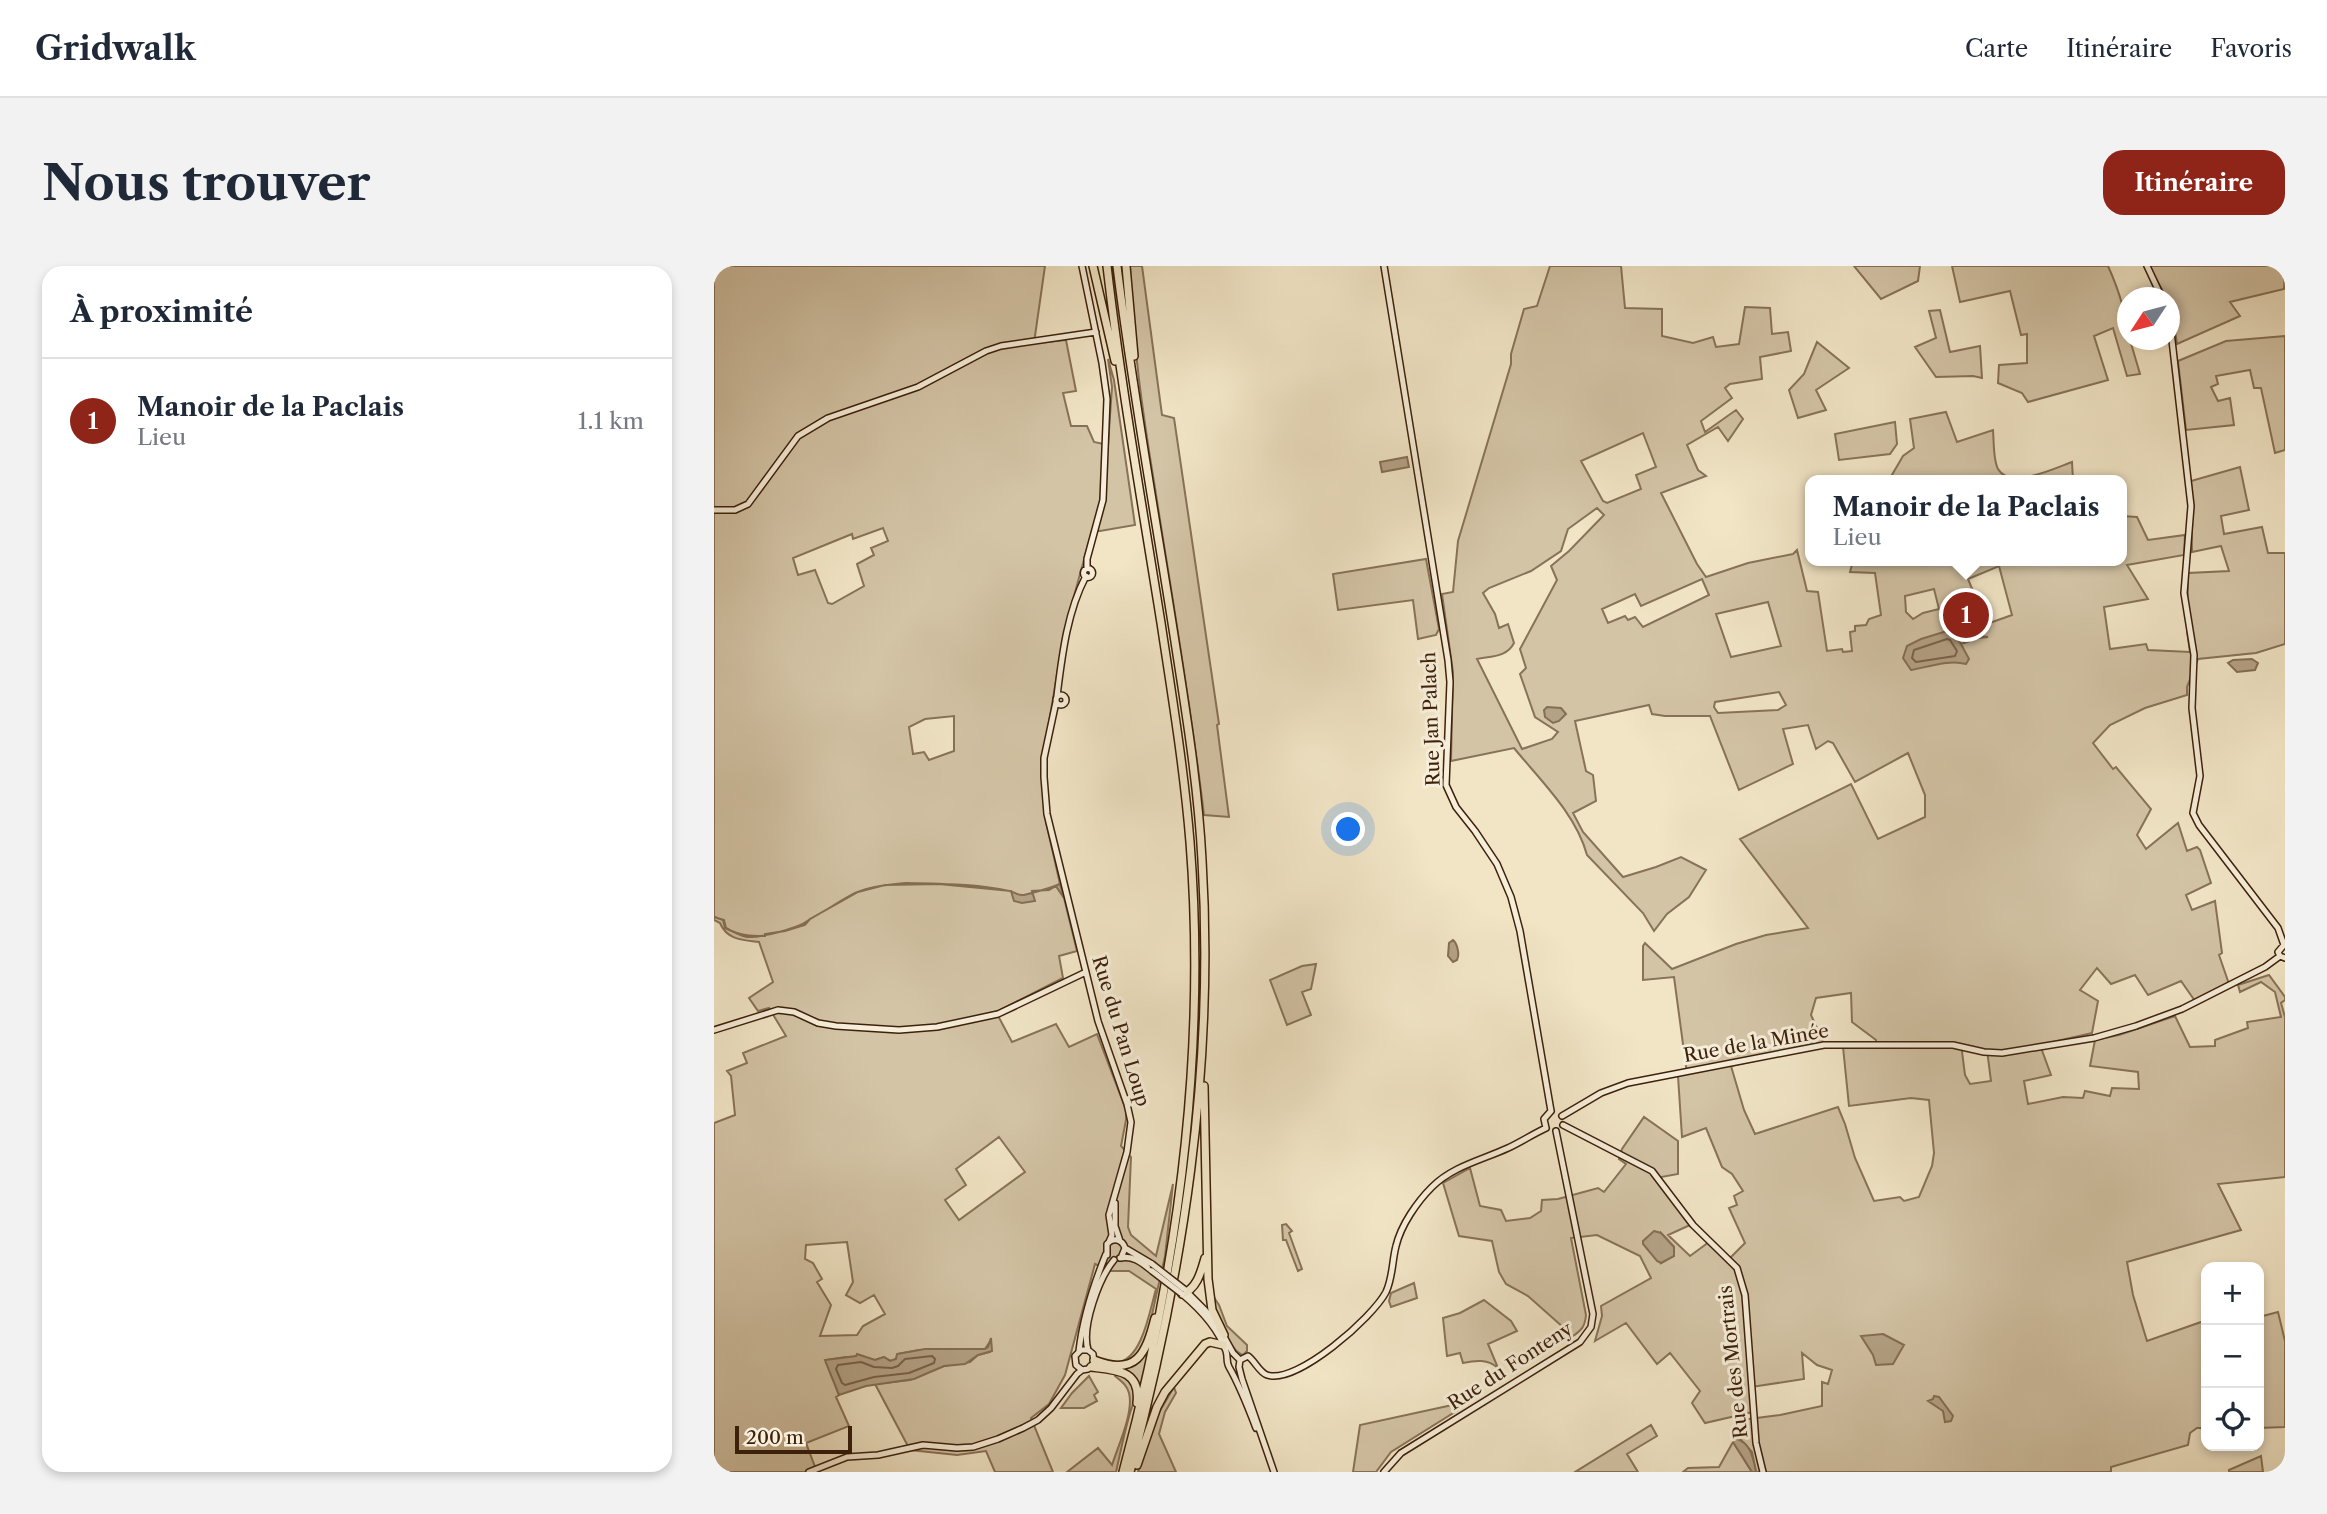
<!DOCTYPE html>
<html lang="fr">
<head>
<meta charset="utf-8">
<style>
  body { margin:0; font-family:"Libre Caslon Text",serif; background:#f2f2f3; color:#1f2937 }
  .controls { position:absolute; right:21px; bottom:21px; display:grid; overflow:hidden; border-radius:14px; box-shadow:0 4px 10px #0003 }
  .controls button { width:63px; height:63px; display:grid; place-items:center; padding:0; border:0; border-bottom:2px solid #e0e1e3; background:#fff; color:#1f2937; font:35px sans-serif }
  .compass { position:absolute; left:1403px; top:21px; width:63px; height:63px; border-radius:50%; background:#fff; box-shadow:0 4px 10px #0003; rotate:234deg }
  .scale { position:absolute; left:21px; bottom:18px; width:117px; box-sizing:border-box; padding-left:7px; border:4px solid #3e210a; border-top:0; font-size:19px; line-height:24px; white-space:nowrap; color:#3e210a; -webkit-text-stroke:5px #f6eeda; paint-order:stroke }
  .you { position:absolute; left:635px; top:564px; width:24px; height:24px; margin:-18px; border:5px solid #fff; border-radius:50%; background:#1a73e8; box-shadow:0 0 0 10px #1a73e833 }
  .badge { display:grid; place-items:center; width:46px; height:46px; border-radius:50%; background:#8f2418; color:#fff; font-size:23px; font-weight:700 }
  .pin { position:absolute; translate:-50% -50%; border:4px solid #fff; box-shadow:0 2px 7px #0006 }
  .popup { position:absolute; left:1091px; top:209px; width:322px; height:91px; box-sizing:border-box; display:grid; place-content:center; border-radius:14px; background:#fff; filter:drop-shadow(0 2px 5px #0005); font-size:23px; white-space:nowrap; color:#747a83 }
  .popup b { font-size:26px; color:#1f2937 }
  .popup::after { content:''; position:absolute; left:50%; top:100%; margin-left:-14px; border:14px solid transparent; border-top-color:#fff }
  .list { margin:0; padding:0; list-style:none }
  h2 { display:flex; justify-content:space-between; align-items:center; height:91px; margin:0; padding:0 28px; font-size:30px }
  h2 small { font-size:23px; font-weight:400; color:#747a83 }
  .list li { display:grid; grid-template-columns:46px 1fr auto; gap:21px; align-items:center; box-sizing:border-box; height:126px; padding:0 28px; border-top:2px solid #e0e1e3 }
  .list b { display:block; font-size:26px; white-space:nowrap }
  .list p { margin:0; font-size:23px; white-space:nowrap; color:#747a83 }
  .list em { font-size:23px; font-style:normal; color:#747a83 }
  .icon { flex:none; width:38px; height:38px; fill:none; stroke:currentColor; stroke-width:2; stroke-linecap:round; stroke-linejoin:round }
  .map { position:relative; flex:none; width:1571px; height:1206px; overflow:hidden; border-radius:21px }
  header { display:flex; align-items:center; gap:42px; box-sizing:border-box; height:98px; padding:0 35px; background:#fff; border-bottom:2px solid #e0e1e3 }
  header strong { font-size:33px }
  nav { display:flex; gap:38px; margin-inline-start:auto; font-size:24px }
  .intro { display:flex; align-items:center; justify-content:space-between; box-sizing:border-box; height:168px; padding:0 42px }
  h1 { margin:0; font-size:49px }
  .button { padding:18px 32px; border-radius:21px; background:#8f2418; color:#fff; font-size:24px; font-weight:700 }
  main { display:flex; gap:42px; padding:0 42px }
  aside { flex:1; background:#fff; border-radius:21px; box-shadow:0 4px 10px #0003 }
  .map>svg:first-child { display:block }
  .green { fill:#d3c4a6; stroke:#887258; stroke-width:2; fill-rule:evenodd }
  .water { fill:#b4a286; stroke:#856e54; stroke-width:2 }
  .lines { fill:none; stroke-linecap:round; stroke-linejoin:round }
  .shore { stroke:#796248; stroke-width:2 }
  .secondary-casing { stroke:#3e210a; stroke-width:8 }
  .highway-casing { stroke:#3e210a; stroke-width:10 }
  .secondary { stroke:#f6eeda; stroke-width:5 }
  .highway { stroke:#f1e5c6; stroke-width:7 }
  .secondary-bridge-casing { stroke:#3e210a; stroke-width:8; stroke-linecap:butt }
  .secondary-bridge { stroke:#f6eeda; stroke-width:5 }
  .labels { text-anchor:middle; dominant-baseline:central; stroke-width:6; stroke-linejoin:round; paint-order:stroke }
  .street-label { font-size:19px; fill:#3e210a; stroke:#f6eeda }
</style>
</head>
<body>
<header>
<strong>Gridwalk</strong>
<nav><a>Carte</a><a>Itinéraire</a><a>Favoris</a></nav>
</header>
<div class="intro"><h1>Nous trouver</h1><a class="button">Itinéraire</a></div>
<main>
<aside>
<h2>À proximité<small></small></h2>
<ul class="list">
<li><span class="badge">1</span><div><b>Manoir de la Paclais</b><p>Lieu</p></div><em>1.1 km</em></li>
</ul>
</aside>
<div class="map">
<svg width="1571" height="1206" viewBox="0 0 1571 1206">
  <rect width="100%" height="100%" fill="#f1e5c6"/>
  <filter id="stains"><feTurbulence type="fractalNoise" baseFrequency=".00286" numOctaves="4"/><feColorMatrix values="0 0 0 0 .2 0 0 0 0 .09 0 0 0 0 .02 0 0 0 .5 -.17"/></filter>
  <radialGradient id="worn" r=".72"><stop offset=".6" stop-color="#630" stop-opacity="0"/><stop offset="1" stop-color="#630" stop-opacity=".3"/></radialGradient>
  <path class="green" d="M0 0H331L320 77 352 74 362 125 349 127 357 160H373L380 176 394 179 398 121 394 93 400 114 421 259 386 265 378 264 350 367 328 498 332 556 346 618 342 620 350 632 363 685 345 690 349 712 282 746 298 776 342 758 355 781 383 768 412 844V854L407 880 417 891 414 961 417 969 442 990 459 918 451 990 433 1071C439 1095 426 1119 418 1141 411 1162 407 1184 402 1206H353L384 1182 398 1199C404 1180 420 1146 415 1127 413 1119 407 1115 401 1110L403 1096C428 1095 436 1043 442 1023L415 1005H397L381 998 351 1109 335 1138 317 1152 339 1206H281L272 1185 243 1189 196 1184 161 1118 196 1114 230 1100 256 1096 264 1089 276 1086 277 1074 271 1083 205 1084 184 1088 182 1093 177 1095 170 1091 161 1094 132 1091 112 1094 125 1129 122 1131 135 1160 92 1177 103 1206H0V857L21 849 17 810 13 805 33 797 29 787 72 770 55 742 44 745 35 732 59 716 45 676C29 674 13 674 6 657L0 654ZM169 262 174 275 157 282 160 289 143 298 150 320 118 338 114 337 101 304 84 309 79 292 138 268 139 273ZM240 450V485L215 494 210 486 199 488 195 461 211 453ZM285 871 311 906 245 954 231 934 252 919 242 903ZM133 976 139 1016 132 1029 146 1037 160 1029 171 1048 149 1060 143 1069 106 1070 117 1039 103 1016 108 1013 99 997 91 993 92 979Z
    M416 0H428L448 149 460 152 505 458 503 459 515 551 490 549C477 440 458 331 441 222 429 149 418 74 416 0Z
    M836 0H907L911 42 948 43V70L979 77 999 71 1002 81 1025 78 1031 41 1056 42 1058 68 1074 66 1077 85 1046 91 1048 113 1016 118 1011 122 1018 132 987 155 991 166 1022 144 1029 153 1014 175 1004 161 973 179 984 204 992 210 947 227 983 298 992 311 1034 297 1079 288 1083 284 1093 325 1104 326 1113 385 1128 383 1129 386 1138 385 1136 366 1141 365V360L1152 359 1155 353 1167 349 1161 307 1136 306 1139 295H1408V250L1423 251 1434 274 1471 269 1470 289 1413 299 1434 333 1390 341 1396 383 1432 378 1434 384 1476 386 1473 365 1474 307 1515 305 1507 280 1478 286 1477 215 1526 201 1535 244 1507 250 1510 268 1548 261 1554 287H1571V378L1542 387 1484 393 1473 421V429L1431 442 1396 459 1379 477 1399 503 1402 501 1437 543 1423 569 1432 583 1464 557 1473 585 1483 581 1486 584 1497 617 1472 629 1478 644 1501 635 1508 687 1505 689 1515 718 1481 735 1467 715 1434 729 1421 709 1397 718 1383 702 1366 724 1384 735 1378 767 1326 779 1337 809 1310 815 1314 838 1349 831 1369 832 1371 825 1396 830 1398 822 1425 823 1424 806 1376 800 1381 774 1405 769 1461 750 1476 781 1501 780V774L1534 762 1533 756 1567 751 1561 726 1547 716 1526 726 1524 719 1555 709 1571 731V734L1567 737 1571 751V911L1504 918 1527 964 1413 996 1419 1029 1433 1075 1490 1055 1492 1162H1483L1476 1167 1474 1179 1397 1201V1206H1042L1038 1186 1026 1173 1027 1154 1066 1149 1108 1140V1116L1114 1118 1118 1104 1103 1099 1088 1087 1090 1113 1037 1121 1039 1146 991 1157 978 1137 986 1125 956 1087 943 1098 912 1057 881 1075 888 1050 887 1040 937 1012 926 990 883 969 857 972 872 1049C871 1060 868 1064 859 1070L814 1030 792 1018 785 1006 778 975 745 970 729 917 756 902 766 940 787 944 792 955 816 952 827 945 828 934 844 933 884 922 890 926 912 898 905 893 908 883 930 851 964 875V908L947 911V920L976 959 954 969 976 990 995 976 1014 994 1031 977 1015 942 1023 939 1020 930 1029 925 1018 908 1008 901 992 862 968 871 964 810 973 808 960 711 929 714V680L931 677 958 703 1022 678 1052 669 1094 662 1026 573 1137 518 1164 573 1211 551V529L1194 487 1141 516 1119 477 1114 475 1102 483 1094 459 1069 463 1079 498 1025 524 996 450H951L938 448 935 439 861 455 872 505 879 509 882 535 859 547 869 566 909 611 942 601 967 591 992 604 975 631 953 648 940 665 929 647 873 589C862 548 826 514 800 482L737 495 739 406 728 328 739 326 744 275 797 98V88L810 43 823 40ZM929 167 942 201 922 209 927 223 893 237 889 235 867 195ZM883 242 890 249 855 285 837 300 843 314 806 383 812 402 806 408 821 451 844 466 838 473 808 483 763 393C778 390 793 391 800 377L794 358 785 362 781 348 769 327 775 322 817 305 847 285 854 263ZM1285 300 1298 349 1253 365 1244 337 1261 330 1254 313ZM988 313 995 329 929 361 921 351 914 354 911 350 894 357 888 343 921 328 927 340ZM1220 323 1225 343 1209 347 1199 353 1192 346 1191 330ZM1054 336 1067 380 1017 391 1002 348ZM1065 426 1072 439 1064 444 1004 447 1000 441 1001 436ZM1137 727 1138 756 1162 774V780L1129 781 1135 840 1197 832 1215 834 1220 887 1218 900 1205 931 1190 935 1186 931 1160 935 1141 892 1131 858 1124 841 1041 868 1030 844 1017 800 1106 781 1109 775 1097 749 1102 732ZM1247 778 1273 784 1277 815 1256 818 1251 809ZM947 967 960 981V990L947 997Z
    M1140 0H1206L1204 15 1167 33Z
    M1238 0H1394C1404 22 1413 49 1414 74H1416L1426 108 1413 110 1399 62 1380 70 1394 114 1314 136 1308 127 1284 117 1285 99 1313 97V68L1307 69 1296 25 1246 36Z
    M1435 0H1571L1570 23 1516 36 1526 50 1463 78 1456 32 1452 31Z
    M1226 44 1236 86 1266 80 1268 112 1259 110 1222 111 1201 81 1222 72 1215 45Z
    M1571 70V184L1561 187 1547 122H1540L1536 104 1502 110 1504 118 1497 121 1504 135 1516 132 1520 159 1472 164 1464 95 1512 75Z
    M1103 76 1135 102 1102 124 1112 144 1084 152 1075 124 1090 108Z
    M1232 146 1243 176 1279 164C1280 175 1279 194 1284 203 1296 224 1341 202 1358 196L1359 214H1175L1189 190 1200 182 1196 153Z
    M1181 156 1183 178 1176 188 1125 194 1121 168Z
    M712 293 725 363 722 369 704 373 699 334 624 344 619 308Z
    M602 698 597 723 588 726 597 749 573 759 556 714 588 700Z
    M572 958 578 965 575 967 588 1003 584 1005 572 974H569L568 959Z
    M700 1017 703 1032 677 1041 675 1035 677 1027Z
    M497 1027 505 1039 513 1060 533 1079V1085L529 1089C514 1085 501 1042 497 1027Z
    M770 1034 797 1055 803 1065 774 1078 784 1102C774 1093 762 1094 749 1097L746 1087 733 1090 729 1052 746 1047Z
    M1564 1046 1571 1075V1161L1545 1162V1051Z
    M375 1110 384 1126 380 1129 383 1135 370 1142H347L358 1127Z
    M460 1121 462 1127 451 1146 445 1168 462 1206H424L443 1150Z
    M743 1138 744 1144 677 1186 662 1206H639L646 1159Z
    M937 1159 943 1170 913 1188 924 1206H861Z
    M1019 1176 1038 1206H969L974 1202 1005 1201Z
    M1547 1190 1549 1206H1515V1204Z"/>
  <path class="water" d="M693 191 695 201 668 206 666 196Z
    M1236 364 1240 366 1247 378C1256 375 1265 369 1274 371L1264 372 1247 378 1255 393 1252 398C1236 393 1214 401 1197 404L1189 392 1193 380 1207 373Z
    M1538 393 1544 397 1541 404 1523 406 1514 397 1519 394Z
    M833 441 847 442 852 448 845 455 839 457 831 451 830 444Z
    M192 617C212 617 232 618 252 619 266 620 282 622 295 625 301 626 304 630 310 629 322 626 334 623 346 618L350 632 342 620 335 624 318 625 321 635 308 637 300 635 297 625 225 618 171 619 144 626 96 653 91 659 71 665 51 668V670C36 670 27 670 11 662L9 654 0 651 10 654 12 662C18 665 26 670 33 671 46 672 87 662 96 653 111 645 126 635 141 627 157 620 175 619 192 617Z
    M739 674C743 677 746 688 743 694L739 696 734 690 735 677Z
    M940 965 947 967 960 981V990L947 997 943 995 929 978V975Z
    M1169 1068 1190 1079 1179 1098 1162 1099 1159 1089 1147 1070Z
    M277 1072 278 1085 264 1089 251 1098 230 1100 200 1113 152 1120 125 1129 112 1097 111 1094 142 1090 143 1088 161 1094 170 1091 176 1095 182 1093 183 1088 211 1083H271L274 1081Z
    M1220 1130 1225 1131 1239 1150 1237 1155 1231 1156 1229 1145 1214 1135 1219 1133Z
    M1021 1172C1037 1177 1039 1191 1042 1206H1038L1019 1176Z"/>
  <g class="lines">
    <path class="shore" d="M1233 373 1236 374 1243 385 1241 390 1202 396 1198 392 1200 384Z
      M218 1090 221 1093 220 1097 195 1107 160 1111 131 1119 128 1117 122 1103 124 1099 147 1096 160 1101 178 1102 184 1100 191 1093Z"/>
    <defs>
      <path id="secondary" d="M368 0 388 97 393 133 389 234 373 293V302
        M670 0 734 394 736 416 732 519 742 541 761 565 783 598 797 631 806 665 837 845
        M1433 0 1448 32
        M1456 57 1477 240 1470 327 1480 389 1478 442 1486 510 1479 547 1485 559 1564 662 1570 679
        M0 244H21L34 238 84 170 114 152 204 121 272 85 287 80 382 66
        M369.5 307a4.5 4.5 0 1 1 9 0a4.5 4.5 0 1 1-9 0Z
        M342 434a5 5 0 1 1 10 0a5 5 0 1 1-10 0Z
        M343 430C348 390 353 346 372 310
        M342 436 330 492V511L333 548 384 755 413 838 417 856 413 886 395 949 398 969 395 976
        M1570 679 1564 686 1566 690 1571 692
        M0 764 64 744 80 746 104 757 122 760 185 764 223 761 284 748 372 706
        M848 850 887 827 914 817 1110 779H1239L1270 786 1288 787 1380 772 1422 760 1468 743 1551 701 1566 690
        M849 859 938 905 979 959 1023 1002 1031 1029 1042 1177 1049 1206
        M832 862 830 853 837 845
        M401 937V960L406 975
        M411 982 438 998
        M393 989V978C399 971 408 973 411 982L407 992
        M406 992C419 989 428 997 438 1005
        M472 1025 491 1044 503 1059
        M468 1028C486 1043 504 1062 512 1085 514 1091 512 1096 515 1101 526 1120 534 1141 542 1162
        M508 1067 519 1087 526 1094 525 1101 528 1113 560 1206
        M374 1084H367L361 1090 362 1099 368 1104 374 1103 380 1097 379 1088 374 1084C367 1061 385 1012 400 994
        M365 1085C369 1051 379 1020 392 988
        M526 1094 534 1090C541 1095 545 1106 553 1109 583 1119 659 1051 672 1026 679 1011 678 995 682 980 687 959 703 936 718 921 739 900 768 894 794 882 807 876 819 868 832 862
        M95 1206 133 1191 164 1189 209 1179 243 1182 259 1181 284 1173 309 1162 324 1154 337 1142 363 1108 368 1104
        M670 1206 687 1187 866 1076 877 1061 879 1048 842 865"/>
      <path id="highway" d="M379 0 401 95
        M393 0C407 120 428 238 447 357 458 430 470 502 476 576 493 788 464 1001 409 1206
        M403 0C418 122 440 242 459 363 471 440 484 517 488 594 501 801 469 1007 416 1206
        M412 0 420 90
        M490 820 494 1013 498 1044 510 1069
        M468 1028C483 1023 487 1006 491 992
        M380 1094C423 1111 432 1087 441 1052
        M377 1101C402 1104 427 1104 423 1137
        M423 1199 443 1141 451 1126 491 1078 496 1076 509 1079"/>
    </defs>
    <use href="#secondary" class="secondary-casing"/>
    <use href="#highway" class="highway-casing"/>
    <use href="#secondary" class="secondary"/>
    <use href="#highway" class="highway"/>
    <defs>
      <path id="secondary-bridge" d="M438 998 470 1023
        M438 1005 468 1028"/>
    </defs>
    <use href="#secondary-bridge" class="secondary-bridge-casing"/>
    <use href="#secondary-bridge" class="secondary-bridge"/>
  </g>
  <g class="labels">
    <g class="street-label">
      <text transform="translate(717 453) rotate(-92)">Rue Jan Palach</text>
      <text transform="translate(407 765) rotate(73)">Rue du Pan Loup</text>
      <text transform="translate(1042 777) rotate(-10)">Rue de la Minée</text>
      <text transform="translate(1019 1096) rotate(-96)">Rue des Mortrais</text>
      <text transform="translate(796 1100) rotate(-33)">Rue du Fonteny</text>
    </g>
  </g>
  <rect width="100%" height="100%" filter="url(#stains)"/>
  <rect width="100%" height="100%" fill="url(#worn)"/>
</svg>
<div class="controls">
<button>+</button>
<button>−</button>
<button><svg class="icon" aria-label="locate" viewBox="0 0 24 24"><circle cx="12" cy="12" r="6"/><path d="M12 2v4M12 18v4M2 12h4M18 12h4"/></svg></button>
</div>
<svg class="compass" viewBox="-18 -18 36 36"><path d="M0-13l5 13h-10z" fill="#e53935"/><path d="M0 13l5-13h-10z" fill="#747a83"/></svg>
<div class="scale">200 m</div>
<div class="you"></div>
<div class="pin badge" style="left:1252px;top:349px">1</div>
<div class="popup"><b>Manoir de la Paclais</b>Lieu</div>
</div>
</main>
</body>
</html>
